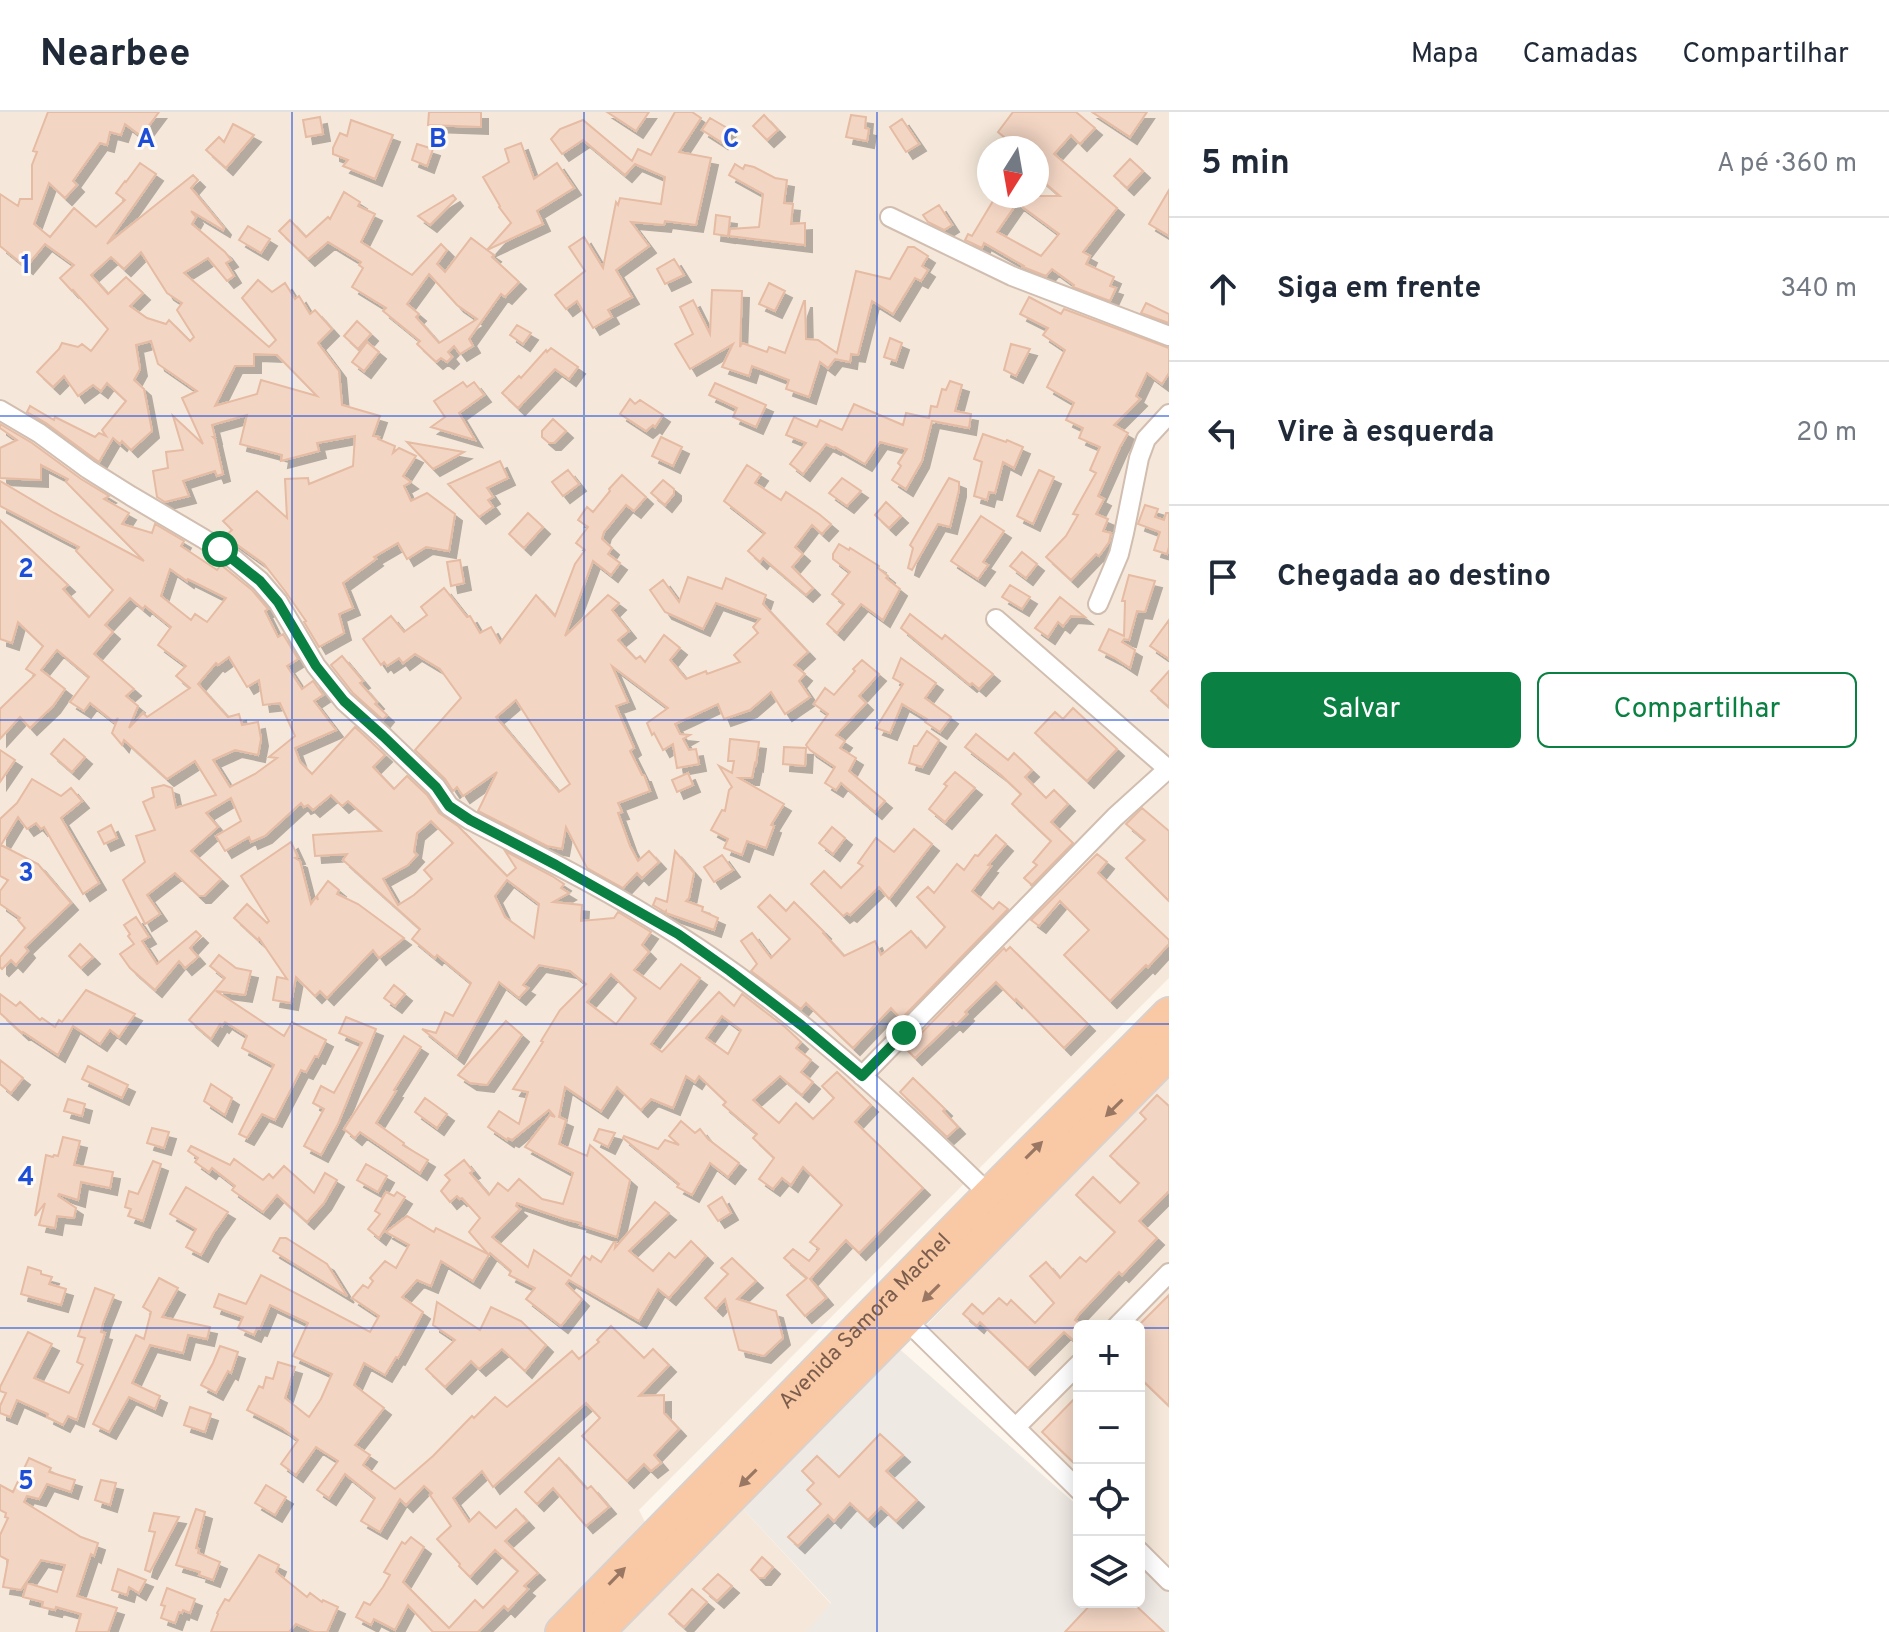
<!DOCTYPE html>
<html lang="pt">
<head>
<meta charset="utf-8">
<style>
  body { margin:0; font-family:Overpass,sans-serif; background:#f6f6f7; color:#1f2937 }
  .controls { position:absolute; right:24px; bottom:24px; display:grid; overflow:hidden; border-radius:12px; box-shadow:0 4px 20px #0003 }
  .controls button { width:72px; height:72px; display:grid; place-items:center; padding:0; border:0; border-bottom:2px solid #e0e1e3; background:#fff; color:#1f2937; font:40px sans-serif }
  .compass { position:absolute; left:977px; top:24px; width:72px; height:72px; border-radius:50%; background:#fff; box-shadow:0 4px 20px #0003; rotate:191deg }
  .stop { position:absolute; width:24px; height:24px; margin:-18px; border:6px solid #0b8043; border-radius:50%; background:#fff }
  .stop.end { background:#0b8043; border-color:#fff; box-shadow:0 2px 8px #0008 }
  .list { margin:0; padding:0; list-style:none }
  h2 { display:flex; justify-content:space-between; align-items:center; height:104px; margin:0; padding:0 32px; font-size:34px }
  h2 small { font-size:26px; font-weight:400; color:#747a83 }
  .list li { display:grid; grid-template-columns:52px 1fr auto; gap:24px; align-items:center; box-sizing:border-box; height:144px; padding:0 32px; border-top:2px solid #e0e1e3 }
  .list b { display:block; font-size:30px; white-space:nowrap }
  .list em { font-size:26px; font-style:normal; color:#747a83 }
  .actions { display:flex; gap:16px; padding:24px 32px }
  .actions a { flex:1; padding:18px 0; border:2px solid #0b8043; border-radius:12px; text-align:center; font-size:28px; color:#0b8043 }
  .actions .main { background:#0b8043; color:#fff }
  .icon { flex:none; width:44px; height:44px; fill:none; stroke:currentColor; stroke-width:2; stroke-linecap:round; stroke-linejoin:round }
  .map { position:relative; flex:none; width:1169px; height:1520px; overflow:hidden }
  header { display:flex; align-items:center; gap:48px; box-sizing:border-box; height:112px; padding:0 40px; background:#fff; border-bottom:2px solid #e0e1e3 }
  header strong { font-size:38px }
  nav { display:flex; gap:44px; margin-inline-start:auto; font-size:28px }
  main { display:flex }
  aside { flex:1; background:#fff }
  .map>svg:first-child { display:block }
  .residential { fill:#f5e8da; fill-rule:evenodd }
  .industrial { fill:#efe9e4 }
  .building { fill:#f3d5c3; stroke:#e6bba3; stroke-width:2; fill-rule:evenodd; filter:url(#shadow) }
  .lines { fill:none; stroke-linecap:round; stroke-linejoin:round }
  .minor-casing { stroke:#d1beb0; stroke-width:22 }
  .trunk-casing { stroke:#dad1cd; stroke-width:36 }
  .minor { stroke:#fff; stroke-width:18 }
  .trunk { stroke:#f9c8a4; stroke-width:32 }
  .oneway { fill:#9a7763 }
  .route { stroke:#0b8043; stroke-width:10 }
  .grid { fill:none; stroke:#1d4ed8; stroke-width:2; stroke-opacity:0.55 }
  .labels { text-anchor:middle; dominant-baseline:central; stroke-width:6; stroke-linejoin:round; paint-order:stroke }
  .street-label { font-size:22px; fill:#7a5c4d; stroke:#fffaf3 }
  .grid-label { font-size:26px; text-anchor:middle; font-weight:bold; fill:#1d4ed8; stroke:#fffaf3; stroke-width:6; stroke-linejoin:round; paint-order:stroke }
</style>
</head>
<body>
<header>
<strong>Nearbee</strong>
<nav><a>Mapa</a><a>Camadas</a><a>Compartilhar</a></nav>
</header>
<main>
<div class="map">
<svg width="1169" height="1520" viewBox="0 0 1169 1520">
  <defs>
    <filter id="shadow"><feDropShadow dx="7" dy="7" stdDeviation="0" flood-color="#0004"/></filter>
  </defs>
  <rect width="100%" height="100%" fill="#fdf6ec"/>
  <path class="residential" d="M0 0H1169V866L639 1398 650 1420 556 1520H0ZM989 36H1037V84H989Z
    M1169 961V1454L1139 1425V1214H1079V1367L923 1217Z
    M742 1396 831 1492 807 1520H615Z"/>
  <path class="industrial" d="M895 1233 1079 1395V1490H1139V1448L1169 1474V1520H806L831 1491 742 1396Z"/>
  <path class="building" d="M48 0H159L141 24 125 12 121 23 110 20 107 33 100 31 73 69 77 73 65 86 49 71 34 112 50 125 74 96 96 115 125 88 116 81 125 69 126 70 140 51 156 62 107 132 193 63 198 68 191 76 224 116 223 118 191 99 196 105 192 112 225 140 231 148 226 151 234 164 227 169 208 146 184 161 269 235 276 228 242 186 258 168 272 180 285 171 295 187 299 184 310 202 315 198 332 217 318 231 339 259 342 293 380 304 373 324 379 325 378 327 395 334 393 341 399 336 416 344 403 364 411 370 404 374 411 389 427 381 455 402 449 439 426 435 407 447 398 431 374 445 376 447 343 471 353 496 339 502 344 521 319 535 304 510 306 509 285 479 264 452 225 424 232 418 223 409 257 379 287 406 285 367 308 366 309 372 353 354 355 324 317 331 319 339 281 349 282 343 240 332 247 303 212 313 215 325H213L215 327 223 362 217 364 215 359 183 369 189 384 165 390 157 385 153 359 168 356 166 340 183 338 173 304 203 332 182 286 197 279 158 252 151 229 136 233 140 257 134 268 144 277 152 319 131 338 122 329 120 332 113 326 99 350 46 311 27 300 30 294 54 308 55 305 95 325 99 321 106 324 102 318 126 289 107 271 101 279 93 273 78 284 64 264 53 275 37 260 59 237 62 231 78 235 82 232 91 239 108 217 73 178 72 179 60 166 74 153 45 132 26 155 0 134V82L18 94 20 87H32V53L37 40 33 39ZM141 140 167 181 182 191 177 198 194 225 190 229 169 208 166 212 147 206 130 194 143 181 126 165 108 182 91 163 111 145 124 157ZM254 242 277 243 317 284 261 268 257 282 215 294 235 254H254Z
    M429 0H481V15L428 13Z
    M607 0H649L636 19Z
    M675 0H692L701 6 679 40 711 46 696 113 665 109 664 113 631 110 649 134 616 158 632 185 608 198 612 205 593 216 577 189 566 197 555 183 585 159 569 135 584 125 603 156 616 90 618 93 620 86 661 92 665 65 635 52 625 63 583 28 562 42 551 27 560 17 583 8 632 49 638 37 651 43Z
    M1013 0H1076L1095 16 1080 32 1071 23 1054 42 1117 96 1083 140 1090 144 1086 152 1114 165 1110 174 1116 176 1110 189 1073 175 1074 173 1052 157 1046 164 1023 155 1024 154 984 131 982 136 965 128 968 122 972 124 996 84H1060L1037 64V36H1017L998 20ZM1017 91 1059 122 1041 144 997 120Z
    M1092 0H1147L1130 25Z
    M764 3 778 18 767 28 753 14Z
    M851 3 866 5 865 16 869 17 867 29 846 25Z
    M320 5 323 22 306 25 303 8Z
    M710 6 729 17 721 30 702 18Z
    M902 7 919 32 906 40 890 15Z
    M351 8 393 23 375 67 343 54 348 48 333 42V36L340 21 347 24Z
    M233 12 254 23 226 56 206 38 219 25 224 30Z
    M521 31 534 67 557 51 574 76 537 99 543 112 487 138 494 143 492 145 519 170 505 185 501 182 469 227 473 234 460 242 454 234 448 240 452 245 447 250 441 246 436 250 417 232 420 229 383 199 386 196 352 175 363 156 359 153 361 150 328 130 308 147 279 119 290 108 306 125 328 105 330 107 344 80 360 90 358 94 375 102 361 130 412 163 441 132 447 138 437 152 445 160 471 126 487 138 511 111 499 95 500 94 483 65 509 50 505 37ZM429 162 457 193 477 207 439 231 416 205 419 202 407 192Z
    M417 32 433 37 427 54 412 48Z
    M1130 47 1143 59 1127 76 1114 64Z
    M735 52 743 57 745 53 754 55 775 66 787 68 784 91 793 92 791 112 805 111V133L729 124 730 117 759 115 763 82 729 63Z
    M1169 78V124L1149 112Z
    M453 83 456 87 430 113 418 104Z
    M939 93 952 113 944 118 928 110 923 103Z
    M716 103 730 105 728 124 714 122Z
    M248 114 270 127 261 141 239 128Z
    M908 135H914L928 144 922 154 928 158 921 169 915 166 893 202 872 189 858 243 851 242 850 250 835 247 828 256 820 250 809 285 786 277 789 268 752 254 749 264 722 255 733 232 690 257 675 232 693 222 680 195 693 188 710 222 712 178 742 179 740 235 742 231 767 240 769 235 785 241 804 189H805L806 227 818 228 837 241 856 159 890 167Z
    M674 147 684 163 665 172 657 157Z
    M769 171 785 179 775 199 759 192Z
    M1029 185 1061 202 1064 197 1169 236V261L1162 272 1147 261 1136 284 1140 287 1114 313 1128 321 1120 335 1098 384 1104 387 1096 402 1108 407 1103 419 1111 421 1109 430 1099 444 1096 442 1071 468 1046 445 1066 424 1078 403 1073 402 1096 361 1090 358 1100 335 1079 326 1083 316 1066 308 1074 291 1047 275 1065 238 1043 223 1048 216 1020 202Z
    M1146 191 1169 202V211L1141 201Z
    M357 209 371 222 358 237 344 224Z
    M517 213 531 221 523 232 510 223Z
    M890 226 902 231 896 249 884 245Z
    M367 230 379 240 364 259 352 250Z
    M1011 232 1030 237 1016 264 1004 258Z
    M551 236 578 255 569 267 555 257 518 296 502 281 519 264 521 266 546 238 547 240Z
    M950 269 962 273 955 299 971 302 969 316 932 309 922 349 906 377 892 368 901 354 898 351 907 337 880 330 865 352 835 335 834 336 826 332 803 362 790 352 806 331 786 323 794 305 817 315 820 308 842 318 854 292 903 313 906 301 929 306 931 294 937 295 942 277 946 278Z
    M463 270 467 275 474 270 484 283 459 301 475 328 431 315 445 305 434 289Z
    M715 271 766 293 756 315 733 305 737 296 709 283Z
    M630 287 635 292 640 288 663 303 655 315 653 313 646 319 620 302Z
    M553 307 566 319 554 331H549L542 325V319Z
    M0 312 32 331 81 367 109 384 104 387 129 401 122 412 152 421 155 412 184 429 181 434 217 458 221 453 252 478 268 497 265 499 278 525 283 522 298 547 287 554 302 577 313 569 323 583 314 589 336 618 295 636 300 650 312 662 355 615 385 643 373 655 394 677 407 664 427 683 439 701 458 714 507 764 516 756 505 739 552 764 564 772 561 776 569 781 553 790 582 793 581 809 614 806 618 800 651 820 642 833 649 840 634 858 660 877 681 852 700 866 651 932 662 940 719 880 734 894 742 882 785 915 801 930 796 936 811 948 801 960 813 970 802 983 780 964 753 988 779 1011 796 991 813 1007 834 986 822 974 837 960 871 993 855 1010 923 1076 859 1141 846 1128 810 1167 826 1186 805 1204 787 1183 807 1166 784 1146 793 1137 809 1149 819 1137 810 1130 842 1093 803 1055 791 1073 782 1066 773 1077 759 1067 774 1046 753 1026 757 1022 723 993 726 990 699 964 695 970 686 964 673 996 651 987 641 998 617 975 601 999 565 975 559 1005 566 1008 559 1032 587 1044 590 1033 630 1068 617 1125 580 1113 581 1111 564 1107 517 1091 516 1094 520 1097 492 1125 528 1155 534 1138 571 1164 584 1144 590 1148 592 1144 601 1150 614 1130H616L615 1136 655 1090 669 1101 629 1139 653 1159 669 1141 675 1146 691 1129 706 1144 669 1186 658 1177 639 1209 569 1168 566 1172 582 1187 561 1214 526 1187 535 1176 509 1163 511 1159 490 1141 473 1169 441 1149 431 1174 417 1168 402 1185 423 1200 398 1246 396 1245 385 1263 364 1251 354 1273 384 1296 355 1333 370 1343 363 1353 395 1377 433 1344 472 1304 474 1306 495 1285 507 1295 572 1239 579 1247 599 1230 597 1228 611 1214 644 1246 653 1237 669 1253 639 1284 664 1283V1301L679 1317 654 1343 661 1351 651 1359 644 1352 627 1369 582 1324 600 1306 586 1291 493 1375 482 1359 453 1386 469 1410 479 1400 496 1416 516 1397 527 1409 505 1429 538 1461 524 1474 528 1477 508 1498 504 1494 478 1520H433L408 1493 395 1518 374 1507 371 1513 356 1505 364 1490 370 1493 383 1475 390 1463 384 1460 402 1430 405 1432 411 1425 424 1435 403 1470 449 1516 475 1488 483 1496 518 1459 495 1438 470 1465 459 1454 460 1452 437 1427 451 1414 430 1383 432 1381 424 1374 406 1393 400 1387 380 1420 361 1409 375 1386 345 1362 329 1386 317 1378 338 1349 316 1335 296 1363 281 1352 298 1328 282 1316 247 1298 259 1274 263 1276 266 1265 273 1267 278 1250 295 1255 285 1286 309 1305 321 1287 332 1262 293 1244 308 1211 270 1193 260 1217 257 1216 254 1223 238 1216 243 1205 214 1195 219 1182 246 1192 261 1163 370 1220 379 1204 352 1186 363 1173 368 1176 373 1169 370 1166 385 1149 396 1156 409 1133 386 1120 407 1104 434 1120 436 1116 488 1142 469 1120 480 1106 462 1086 460 1087 457 1084 450 1090 441 1079 450 1068 445 1063 464 1048 473 1059 470 1061 489 1083 498 1071 508 1079 519 1067 542 1087 563 1092 573 1061 525 1035 550 1003 555 1005 549 998 512 1028 508 1026 507 1028 488 1015 499 999 519 1012 528 980 513 977 543 930 541 929 560 898 586 872 570 859 539 853 523 873 528 876 519 886 499 870 457 945 422 917 436 921 445 900 453 904 471 871 437 843 435 846 412 827 420 817 343 748 347 742 315 744 313 723 381 719 348 689 342 694 331 683 313 698 308 693 304 695 301 691 265 724 251 730 249 725 225 739 216 724 241 709 231 686 206 701 218 715 191 739 221 767 204 784H199L175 761 147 783 160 802 145 812 123 768 145 750 136 724 155 718 143 690 154 685 152 676 164 673 172 676 176 696 216 683 195 649 167 667 124 628 122 633 112 621 118 606 114 610 90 591 84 599 70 590 89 565 57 538 41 558 65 577 53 594 30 616 20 605 0 627V597L35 563 26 557 43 534 18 510 12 531 0 527V408L68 473 63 477 89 505 113 478 76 439 79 435 0 394V369L54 401 144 449 66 370 68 367 41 353V368L0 366V336L17 328 0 316ZM170 457 187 469 188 467 226 486 207 510 195 502 191 508 161 484ZM130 486 143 497 145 494 171 515 158 533 186 554 176 564 190 576 147 605 143 601 129 616 138 594 126 584 134 577 94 542 113 520 105 513ZM229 545 247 575 259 568 263 593 280 591 295 624 269 645 277 646 255 662 230 675 213 648 235 638 258 643 261 627 258 610 242 613 239 602 228 605 198 572 216 551 218 553ZM431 709 453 731 424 758 432 767 414 783 398 793 383 767 408 753 417 743 414 740 417 721ZM507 768 539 792 534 826 505 805 495 784ZM611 862 636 886 616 912 587 890ZM722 904 741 918 728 942 706 926Z
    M983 322 1006 330 1007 328 1023 335 1014 356 1003 350 995 381 989 380 987 388 974 384 982 350 974 347Z
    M661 325 682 335 673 354 652 344Z
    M407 330 464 340 433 357Z
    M500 349 508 366 487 376 493 385 488 388 493 395 479 405 448 372Z
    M747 353 761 362 755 371 781 388 786 380 819 402 831 412 822 422 812 413 795 435 803 442 792 455 813 476 806 483 763 446 760 450 748 439 765 421 724 389Z
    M568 358 579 372 563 384 552 370Z
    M1039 358 1054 365 1033 412 1017 404Z
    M622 363 646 385 634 399 626 393 604 420 602 427 612 436 608 442 620 451 611 463 593 449 565 524 608 483 619 491 612 498 629 519 618 528 636 547 640 544 645 550 664 523 680 536 670 548 686 567 706 559 707 562 740 550 734 543 758 521 753 515 760 507 716 491 703 517 665 500 650 478 663 468 679 490 688 465 722 477 726 466 766 483 763 492 808 540 794 553 805 562 799 569 810 585 785 602 771 580 750 598 724 607 718 592 675 612 680 622 690 623 683 627 689 638 696 637 699 652 677 656 673 632 663 638 654 621 652 623 647 611 668 596 612 554 628 590 616 594 634 636 630 639 642 663H644L650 679 618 691 622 700 618 701 630 734 638 749 649 739 659 750 642 766 637 761 623 776 587 756 566 715 562 737 547 734 478 699 497 660 463 684 457 675 453 679 445 667 415 638 461 586 440 557 415 542 403 551 399 546 387 554 384 550 381 553 363 527 391 504 404 520 427 503 421 495 444 476 467 505 470 504 480 521 491 515 500 531 536 483 555 504 575 452 585 438 576 431 588 415 578 408 587 395 593 400 610 379 609 377ZM516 588 570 672 559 680 496 605Z
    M842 366 861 379 847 394 829 381Z
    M949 366 959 370V378L950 415 938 412 912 458 908 456 913 436 910 433Z
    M663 368 674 377V382L665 393 651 381Z
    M886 390 901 404 889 416 875 403Z
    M1145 393 1158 397 1155 405 1164 408 1166 401H1169V435L1167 442 1154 438 1160 420 1138 412Z
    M528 401 543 415 524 436 509 422Z
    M981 404 1004 419 983 450 988 453 978 467 951 449Z
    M839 432 849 438 850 436 879 454 878 456 888 464 886 466 900 477 883 508 861 492 837 521 827 512 844 492 832 482 850 460 833 447V442Z
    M1022 440 1037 452 1026 466 1010 454Z
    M460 448 464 471 451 474 447 450Z
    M1129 463 1155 469 1145 500 1137 499 1129 528 1124 527 1122 530 1135 538 1130 556 1115 546 1099 538 1109 517 1124 524 1125 489H1122Z
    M1010 473 1030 485 1022 497 1002 485Z
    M1060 485 1085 505 1071 504 1063 514 1058 510 1048 525 1035 516Z
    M910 502 942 527 945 523 993 562 979 577 972 571 970 573 901 516Z
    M1169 508V547L1150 534Z
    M342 544 363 569 360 571 377 590 375 592 387 603 383 608 353 581 331 553Z
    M901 546 936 571 925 586 951 605 940 620 925 610 927 607 902 592 890 621 876 616 903 572 893 566Z
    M862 548 879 562 859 584 866 591 836 623 845 629 840 636 856 646 849 659 885 689 875 700 841 671 836 678 825 671 835 655 810 638 806 633 828 602 814 592 825 576 834 583 855 559 853 557Z
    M1169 559V595L1151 579Z
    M1073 596 1117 637 1087 669 1035 621 1055 600 1063 607Z
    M927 619 939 628 922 655 909 651 914 634H917Z
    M976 622 1008 648 1014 641 1032 658 1025 665 1046 686 1054 678 1068 692 1051 710 1073 731 1032 773 1024 766 1037 753 1033 750 1051 729 1012 692 1021 682 1001 663 965 635Z
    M64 627 85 645 72 660 51 642Z
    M730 627 759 630 756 652 755 651 752 666H739L784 692 771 713 774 714 766 736 747 729 742 743 724 736 728 727 711 718 722 698 725 699 729 678 732 675 719 654 732 661 734 649H728Z
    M784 635 806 636 805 654 783 652Z
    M0 638 15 648 0 670Z
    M955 660 975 676 945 710 929 697 947 674 944 672Z
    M688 661 693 673 677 680 672 668Z
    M32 667 61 684 71 676 82 689 61 706 99 771 83 782 44 715 41 717 36 711 27 717 18 705 1 733 38 752 71 791 25 835 28 839 16 853 11 848 2 857 0 855V845L25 816 18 808 20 806 0 792V779L8 768 0 764V707L17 691Z
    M1142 696 1169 719V789L1126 746 1145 728 1126 712Z
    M111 713 117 726 104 732 98 720Z
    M832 715 845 726 833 742 819 731Z
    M914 717 932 732 889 787 879 775 850 803 847 801 843 804 811 772 824 759 841 776 863 754 858 751 876 726 894 740Z
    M996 723 1006 732 988 753 991 754 972 779 993 797 999 790 1008 797 901 907 891 896 853 936 806 891 801 897 751 859 757 852 741 829 752 821 771 846 790 827 758 795 770 783 786 799 794 790 824 820 823 821 844 844 875 829 881 843 911 819 926 836 945 815 917 785 928 775 934 781 957 752 964 758 975 743 978 744Z
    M291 730 298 745 295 746 300 749 311 792 316 785 318 788 317 784 328 769 339 778 337 782 358 792 404 826 379 846 373 838 327 886 320 879 315 884 296 865 291 891 273 888 277 865 287 867 259 826 258 828 234 806 247 792 267 811 269 809 241 764Z
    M675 739 694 761 689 786 686 789 703 795 702 799 718 806 714 818 666 801V799L665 800 653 793 656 786 667 790Z
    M1097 742 1107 750 1098 761 1169 828V832L1148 855 1146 853 1110 889 1064 843 1089 818 1060 789 1039 814 1031 808Z
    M722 743 733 758 714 770 704 755Z
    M136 805 149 825 142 829 157 852 196 819 201 824 190 836 198 845 185 856 179 849 155 878 130 856 120 842 134 832 128 824 130 822 124 813Z
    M80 832 93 845 81 856 69 844Z
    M1010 835 1088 912 1064 936 1016 887 1015 889 996 870 965 900 967 902 956 913 953 910 915 946 906 937 1004 836 1006 839Z
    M219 843 236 856 251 859 245 883 216 879 284 924 292 910 326 928 318 945 315 944 306 960 301 958 275 1008 262 1002 247 1026 239 1022 274 953 242 936 247 924 225 910 222 914 220 912 211 927 189 908 225 866 210 854Z
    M394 873 405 882 395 894 384 886Z
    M86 878 135 902 119 925 110 918 100 932 73 914 58 943 23 920 22 921 0 901V882L16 894 20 890 40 908 42 906 55 915 59 908 62 910Z
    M346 905 376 917 338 1012 321 1043 304 1034 324 997 313 991 321 974 334 981 362 931 339 921Z
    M506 909 522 923 487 973 470 971 458 963Z
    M404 924 421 935 394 978 396 979 376 1011 404 1031 403 1033 428 1048 420 1061 360 1020 355 1026 344 1017Z
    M0 948 23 966 11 981 0 972Z
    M88 954 128 973 122 986 82 967Z
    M913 966 945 997 943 999 958 1015 947 1025 900 980Z
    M211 972 232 986 225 1003 204 989Z
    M1157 983 1169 994V1079L1139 1109 1157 1126 1122 1163 1119 1160 1080 1201 1075 1208 1079 1211V1233L1064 1220 1028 1256 980 1210 977 1214 963 1202 972 1192 983 1202 999 1186 1007 1193 1011 1188 1035 1211 1054 1191 1030 1164 1046 1150 1060 1166 1080 1145 1086 1150 1115 1120 1076 1083 1093 1065 1120 1091 1139 1071 1110 1044 1146 1007 1140 1001Z
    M425 986 447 1002 437 1016 415 1000Z
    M68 987 85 992 82 1004 64 999Z
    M681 1009 695 1021 700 1017 708 1027 739 1051 728 1065 710 1051 692 1083 677 1075 679 1072 623 1026 624 1024 658 1037 665 1028 679 1033 669 1024Z
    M152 1016 169 1020 164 1036 147 1031Z
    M599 1017 615 1021 608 1035 594 1028Z
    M63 1025 80 1029 74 1053 113 1060 110 1076 81 1070 78 1088 59 1082 58 1084 76 1096 74 1106 57 1104 55 1116 39 1113 45 1091 35 1104 46 1043 53 1045 54 1043 58 1044Z
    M191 1034 230 1053 234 1047 263 1068 269 1062 273 1066 284 1054 314 1081 325 1061 337 1068 324 1091 307 1110 277 1083 263 1100 232 1078 235 1074 212 1056 209 1060 195 1050 198 1046 188 1039Z
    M153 1049 161 1052 143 1109 128 1104 131 1097 125 1095 129 1079 138 1082Z
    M366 1052 387 1064 378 1080 357 1068Z
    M186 1075 228 1100 214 1120 201 1143 186 1135 196 1117 170 1102Z
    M386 1080 394 1084 397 1080 405 1085 379 1126 368 1117 380 1102 375 1099Z
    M722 1085 731 1101 718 1109 708 1094Z
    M280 1126H286L327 1152 347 1184 273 1139Z
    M732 1146 756 1169 737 1187 776 1199 783 1226 764 1244 739 1238 725 1187 716 1197 705 1186 728 1162 721 1156Z
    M28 1155 41 1159V1162L52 1165 49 1172 66 1177 61 1193 21 1182Z
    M159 1166 178 1176 162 1205 210 1215 207 1227 188 1223 183 1241 150 1233 132 1271 160 1284 155 1297 129 1285 109 1320 93 1312 136 1223 144 1227 151 1200 143 1195Z
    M95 1176 114 1183 103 1211 101 1220 105 1221 77 1308 68 1304 63 1313 47 1305 48 1302 17 1288 10 1305 0 1301V1294L6 1281 0 1279V1275L28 1220 52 1232 34 1266 69 1281 83 1253 77 1250 85 1226 78 1224Z
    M1169 1183V1294L1139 1265V1213Z
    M437 1190 480 1218 491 1195 521 1209 546 1233 525 1259 502 1237 479 1257 471 1249 445 1275 426 1257 455 1228 433 1213Z
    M220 1234 238 1240 231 1261 228 1259 216 1281 201 1273 213 1251Z
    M1079 1282V1356L1042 1320Z
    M190 1295 211 1302 205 1320 184 1313Z
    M880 1322 903 1343 886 1359 917 1388 896 1409 881 1395 868 1408 850 1391 834 1409 828 1403 798 1434 788 1425 821 1392 807 1378 814 1371 802 1359 817 1344 839 1365Z
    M29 1346 51 1356 49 1360 75 1368 71 1380 47 1372 39 1387 27 1384 24 1390 81 1425 98 1431 94 1444 91 1442 77 1484 117 1496 108 1520H76L81 1502 56 1495 55 1498 42 1495 43 1490 23 1485 27 1471 57 1480 65 1453 41 1448 21 1478 3 1475 8 1448 0 1444V1423L8 1406 5 1405 6 1401 0 1398V1373L13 1380Z
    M559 1346 587 1377 591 1374 609 1395 586 1414 553 1376 537 1392 525 1380Z
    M101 1368 116 1371 110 1393 95 1388Z
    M266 1373 286 1385 275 1403 255 1391Z
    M196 1397 205 1400 196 1436 199 1437 198 1441 220 1450 213 1468 199 1463 200 1460 176 1453Z
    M154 1401 179 1405 150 1460 145 1458 155 1420 149 1419Z
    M259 1443 279 1453 276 1460 307 1485 310 1481 322 1490 323 1488 338 1495 327 1520H314L296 1512 289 1520H211L218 1502 217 1501 225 1487 229 1489Z
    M762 1445 773 1455 764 1466H759L751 1458Z
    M118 1457 146 1468 139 1481 129 1475 127 1483 112 1478Z
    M718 1462 732 1474 717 1489 703 1477Z
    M167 1476 195 1487 190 1501 183 1498 182 1501 179 1500 175 1511 161 1506 165 1494 161 1493Z
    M692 1477 707 1490 684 1515 669 1502Z
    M1093 1490H1132L1164 1520H1065Z"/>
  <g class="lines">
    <defs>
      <path id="minor" d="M890 105 1012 164 1169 224
        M0 298 39 321 88 357 131 384 204 427 235 448 260 469 278 490 316 554 344 589 383 624 436 675 449 694 470 708C540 744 612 780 678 823 794 897 898 993 996 1089
        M1098 492 1119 442 1124 421 1139 346 1146 327 1169 302
        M996 507 1168 657
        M862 964 1115 705 1169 656
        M905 1207 1079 1378
        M1117 1214 1169 1161
        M1016 1315 1079 1252
        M1139 1439 1169 1469"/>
      <g id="trunk">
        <path id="s1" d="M562 1520 990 1082 1169 902"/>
        <path d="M597 1520 1169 941"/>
      </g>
    </defs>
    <use href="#minor" class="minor-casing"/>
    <use href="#trunk" class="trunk-casing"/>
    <use href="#minor" class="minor"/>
    <use href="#trunk" class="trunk"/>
  </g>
  <defs><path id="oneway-solid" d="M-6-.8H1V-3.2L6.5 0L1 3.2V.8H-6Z" transform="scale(2)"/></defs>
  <g class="oneway">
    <use href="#oneway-solid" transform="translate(1114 996) rotate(135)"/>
    <use href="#oneway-solid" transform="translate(1034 1038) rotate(-45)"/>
    <use href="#oneway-solid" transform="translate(931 1181) rotate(135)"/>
    <use href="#oneway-solid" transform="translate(748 1366) rotate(135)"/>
    <use href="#oneway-solid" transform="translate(617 1464) rotate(-46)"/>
  </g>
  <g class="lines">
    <path class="route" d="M220 437 260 469 278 490 316 554 344 589 383 624 436 675 449 694 470 708 556 753 678 822 730 859 801 913 862 964 904 921"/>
  </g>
  <path class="grid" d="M292 0V1520M584 0V1520M877 0V1520M0 304H1169M0 608H1169M0 912H1169M0 1216H1079M1139 1216H1169"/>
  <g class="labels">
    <g class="street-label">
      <text stroke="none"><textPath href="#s1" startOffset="434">Avenida Samora Machel</textPath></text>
    </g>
  </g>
  <g class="grid-label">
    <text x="146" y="35">A</text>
    <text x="438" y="35">B</text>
    <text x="731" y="35">C</text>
    <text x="26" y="161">1</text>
    <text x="26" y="465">2</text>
    <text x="26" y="769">3</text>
    <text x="26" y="1073">4</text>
    <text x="26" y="1377">5</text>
  </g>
</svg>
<div class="controls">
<button>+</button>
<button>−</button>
<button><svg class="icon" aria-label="locate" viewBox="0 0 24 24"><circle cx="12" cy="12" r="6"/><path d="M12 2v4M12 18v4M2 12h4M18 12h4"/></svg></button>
<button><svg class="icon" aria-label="layers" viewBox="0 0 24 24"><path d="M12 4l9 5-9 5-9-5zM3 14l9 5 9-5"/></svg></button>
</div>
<svg class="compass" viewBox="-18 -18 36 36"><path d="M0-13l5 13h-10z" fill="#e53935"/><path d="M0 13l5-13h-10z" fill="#747a83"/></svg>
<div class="stop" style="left:220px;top:437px"></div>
<div class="stop end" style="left:904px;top:921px"></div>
</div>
<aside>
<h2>5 min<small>A pé · 360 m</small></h2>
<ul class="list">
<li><svg class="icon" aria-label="ahead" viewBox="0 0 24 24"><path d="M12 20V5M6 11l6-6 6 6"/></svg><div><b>Siga em frente</b></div><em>340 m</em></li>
<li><svg class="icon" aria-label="left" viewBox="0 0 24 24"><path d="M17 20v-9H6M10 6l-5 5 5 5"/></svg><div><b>Vire à esquerda</b></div><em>20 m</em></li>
<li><svg class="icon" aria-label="arrive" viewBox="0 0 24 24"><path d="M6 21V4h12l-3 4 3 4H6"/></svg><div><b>Chegada ao destino</b></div></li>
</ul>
<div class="actions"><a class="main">Salvar</a><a>Compartilhar</a></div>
</aside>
</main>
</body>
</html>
